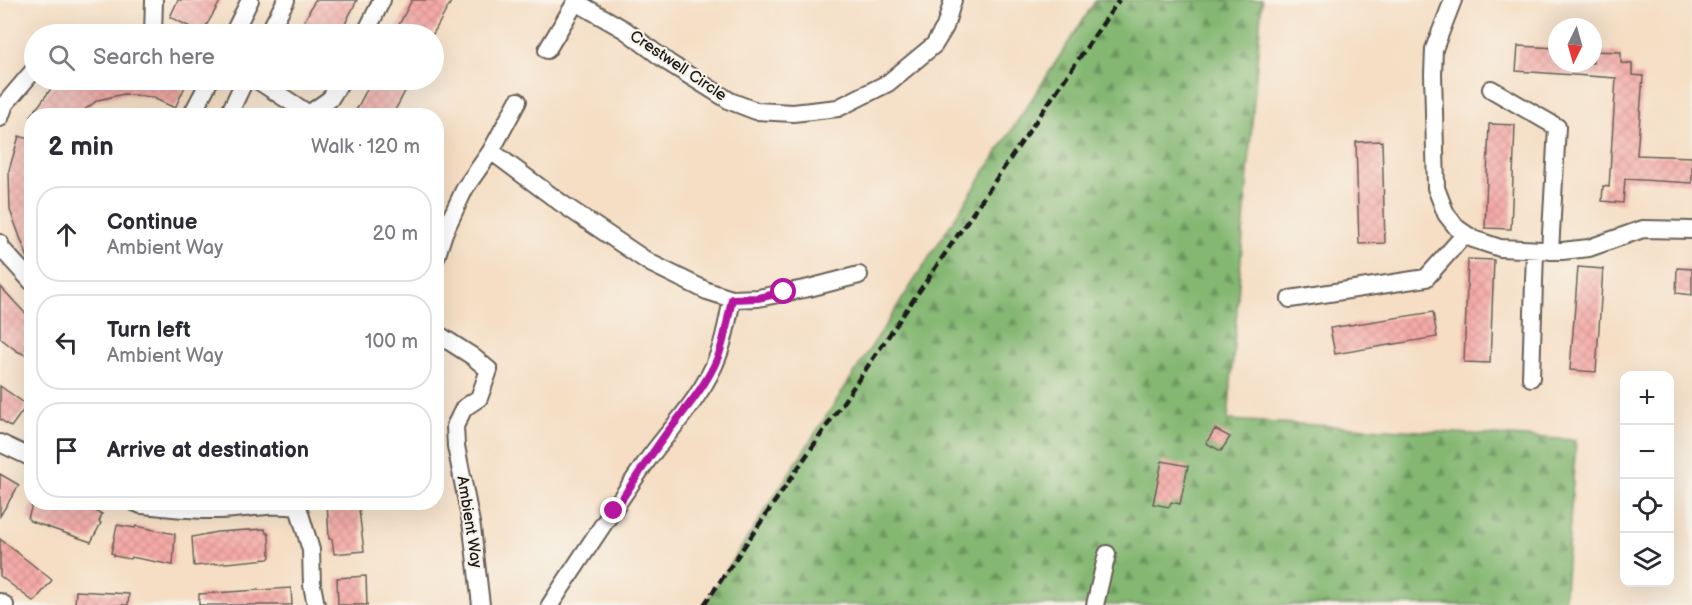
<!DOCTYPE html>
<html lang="en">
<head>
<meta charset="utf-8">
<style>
  body { margin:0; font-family:"Balsamiq Sans",sans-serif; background:#f2f2f3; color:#2b2b33 }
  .controls { position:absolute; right:18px; bottom:18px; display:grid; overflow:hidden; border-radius:12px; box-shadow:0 6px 24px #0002 }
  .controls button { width:54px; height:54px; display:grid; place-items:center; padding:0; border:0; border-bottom:2px solid #e1e1e2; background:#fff; color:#2b2b33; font:30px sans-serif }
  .compass { position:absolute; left:1548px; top:18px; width:54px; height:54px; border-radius:50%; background:#fff; box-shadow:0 6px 24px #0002; rotate:185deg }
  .stop { position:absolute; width:18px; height:18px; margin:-14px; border:4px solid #b5179e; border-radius:50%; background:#fff }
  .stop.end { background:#b5179e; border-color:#fff; box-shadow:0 2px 6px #0008 }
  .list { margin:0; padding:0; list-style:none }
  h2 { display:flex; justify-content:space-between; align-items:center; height:78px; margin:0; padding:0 24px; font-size:26px }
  h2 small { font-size:20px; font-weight:400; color:#7c7c81 }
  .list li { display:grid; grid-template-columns:39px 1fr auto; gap:18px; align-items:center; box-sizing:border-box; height:96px; margin:0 12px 12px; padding:0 12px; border:2px solid #e1e1e2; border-radius:24px }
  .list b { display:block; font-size:22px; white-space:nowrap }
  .list p { margin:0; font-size:20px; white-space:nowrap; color:#7c7c81 }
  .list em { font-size:20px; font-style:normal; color:#7c7c81 }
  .icon { flex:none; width:33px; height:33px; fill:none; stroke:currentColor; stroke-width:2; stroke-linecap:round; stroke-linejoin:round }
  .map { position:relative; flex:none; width:1692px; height:605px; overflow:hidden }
  .search { position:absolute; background:#fff; box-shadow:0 6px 24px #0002; left:24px; top:24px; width:420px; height:66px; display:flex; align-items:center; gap:15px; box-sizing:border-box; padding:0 21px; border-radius:33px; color:#7c7c81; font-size:22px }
  .panel { position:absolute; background:#fff; box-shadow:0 6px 24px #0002; left:24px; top:108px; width:420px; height:402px; border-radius:24px }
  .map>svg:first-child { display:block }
  .forest { fill:url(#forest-firs); stroke:#506a47; stroke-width:1.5 }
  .building { fill:url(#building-cross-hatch) }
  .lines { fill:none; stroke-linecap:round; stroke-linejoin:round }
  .street-casing { stroke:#686057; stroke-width:20 }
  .street { stroke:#fff; stroke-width:16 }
  .rail { stroke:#1c1c1c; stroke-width:4.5; stroke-dasharray:9 4.5; stroke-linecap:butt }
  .route { stroke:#b5179e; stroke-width:8 }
  .labels { text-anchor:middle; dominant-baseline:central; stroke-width:4.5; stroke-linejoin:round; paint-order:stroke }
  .street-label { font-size:16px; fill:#1c1c1c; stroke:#f7f3e8 }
</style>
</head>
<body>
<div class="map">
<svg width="1692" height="605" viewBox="0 0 1692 605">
  <defs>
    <pattern id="forest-firs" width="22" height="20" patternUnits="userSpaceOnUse" patternTransform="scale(1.5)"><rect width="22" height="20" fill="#84b772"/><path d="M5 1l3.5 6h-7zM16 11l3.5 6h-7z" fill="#6b945d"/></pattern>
    <pattern id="building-cross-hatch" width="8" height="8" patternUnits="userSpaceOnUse" patternTransform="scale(1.5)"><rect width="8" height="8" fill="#f5aaa7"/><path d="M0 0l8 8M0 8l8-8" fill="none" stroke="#d1928f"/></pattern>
  </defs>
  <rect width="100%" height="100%" fill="#f7f3e8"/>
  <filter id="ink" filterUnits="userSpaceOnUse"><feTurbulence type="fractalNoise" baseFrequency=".0167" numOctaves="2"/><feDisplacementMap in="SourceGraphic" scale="12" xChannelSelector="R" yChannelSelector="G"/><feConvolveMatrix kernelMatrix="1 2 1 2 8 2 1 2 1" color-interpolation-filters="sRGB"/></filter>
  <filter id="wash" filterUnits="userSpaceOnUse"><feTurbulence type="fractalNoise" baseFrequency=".008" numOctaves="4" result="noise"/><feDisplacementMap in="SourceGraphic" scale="24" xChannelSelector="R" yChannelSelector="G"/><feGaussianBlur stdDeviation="1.35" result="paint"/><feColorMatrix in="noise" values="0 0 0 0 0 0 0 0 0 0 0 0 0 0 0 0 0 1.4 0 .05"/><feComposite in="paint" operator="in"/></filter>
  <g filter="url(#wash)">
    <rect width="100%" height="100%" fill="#f5dec4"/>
    <path class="forest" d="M1096 0H1262L1228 420 1576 440 1564 605H704Z"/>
    <g id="blocks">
      <path class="building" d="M178 0H221L202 33 170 17Z
        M315 0H357L340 34H298Z
        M412 0H452L433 34H394Z
        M1518 46 1557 48V63H1593V51L1621 52V63L1632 64V75L1643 76 1637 155 1692 157V183L1625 179 1623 203 1602 201 1603 186 1609 187 1616 78 1516 71Z
        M61 80H188L175 108 151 97 124 94 98 100 76 116H31L53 86Z
        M372 80H411L392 116H353Z
        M1489 124 1515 125 1511 229 1485 228Z
        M19 136 32 140 30 264 10 210 9 170Z
        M1382 141 1385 243 1359 244 1356 142Z
        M1468 259 1494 260 1490 363 1464 362Z
        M1578 267 1603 269 1596 372 1570 370Z
        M1677 268 1692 269V295L1676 293Z
        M0 286 23 311 32 318V358L17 351 0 338Z
        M1433 312 1437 337 1335 354 1330 328Z
        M0 386 27 405 11 427 0 419Z
        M1215 429 1230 437 1221 451 1206 443Z
        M1162 461 1188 466 1180 504 1171 502 1169 507 1153 504Z
        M0 474 19 485 0 516Z
        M33 502H75L102 514 99 522 101 523 91 542 30 521 28 518Z
        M327 502H358L364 551 334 554 332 539H329Z
        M117 525 135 528 136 526 175 534 173 565 131 557 130 559 114 556V554L111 553Z
        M265 529 266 533H268L269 536 270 557 268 559 194 566 192 537 217 532Z
        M0 539 52 580 34 602 0 576Z
        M366 576 367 605H338L337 578Z
        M291 588 292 605H199V594Z
        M76 591 129 594 128 605H75Z"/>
    </g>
  </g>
  <g filter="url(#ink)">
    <use href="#blocks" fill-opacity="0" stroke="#686057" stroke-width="1.5"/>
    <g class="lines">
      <defs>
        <path id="street" d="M1453 0 1434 49 1433 74 1436 188 1446 214 1457 228 1473 239 1500 248 1562 251 1589 248 1643 229 1692 230
          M576 2 625 30 669 63 730 101 756 111 793 113 838 108 888 83 934 45 945 27 953 0
          M153 34 154 0
          M233 34 250 0
          M268 34 286 0
          M365 34 382 0
          M547 50 577 0
          M257 80 312 116
          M1491 89 1557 127 1550 251
          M310 113 330 99 342 80
          M191 116 210 80
          M228 116 245 80
          M0 118 5 104 34 70
          M491 151 561 203 650 263 707 291 732 299 758 298 809 288 859 275
          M0 243 1 248 32 282
          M436 258 444 233 465 188 491 151 518 101
          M1290 299 1426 278 1465 234
          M436 333 472 356 489 370 479 398 464 408 455 426 456 446 472 528 481 605
          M1531 378 1535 250
          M0 443 32 458
          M134 502 141 505C167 507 193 511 220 510 248 509 269 503 298 507L311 550 312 585 316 605
          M0 602 5 605
          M550 605C582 556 615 506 649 458 673 426 704 394 718 356 725 338 728 318 732 299
          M1095 605 1107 554"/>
      </defs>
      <use href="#street" class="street-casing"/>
      <use href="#street" class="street"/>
      <path class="rail" d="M704 605 1119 0"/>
    </g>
  </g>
  <g class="lines" filter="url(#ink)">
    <path class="route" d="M614 511C631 485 648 459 666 434 685 410 706 386 718 357 725 339 728 318 732 299L758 298 784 292"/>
  </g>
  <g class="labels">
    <g class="street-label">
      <text transform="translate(678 66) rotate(34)">Crestwell Circle</text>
      <text transform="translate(469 522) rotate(81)">Ambient Way</text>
    </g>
  </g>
</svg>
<div class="controls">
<button>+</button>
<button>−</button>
<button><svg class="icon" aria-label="locate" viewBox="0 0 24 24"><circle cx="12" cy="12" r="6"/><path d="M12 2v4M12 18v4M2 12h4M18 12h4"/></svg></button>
<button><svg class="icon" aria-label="layers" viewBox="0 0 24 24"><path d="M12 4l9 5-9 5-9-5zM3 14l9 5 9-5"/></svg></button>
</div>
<svg class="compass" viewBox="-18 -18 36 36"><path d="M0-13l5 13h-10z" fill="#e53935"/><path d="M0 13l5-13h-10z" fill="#7c7c81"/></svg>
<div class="stop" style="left:784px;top:292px"></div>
<div class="stop end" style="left:614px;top:511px"></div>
<div class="search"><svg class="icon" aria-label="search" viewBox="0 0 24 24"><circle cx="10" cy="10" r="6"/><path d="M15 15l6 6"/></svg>Search here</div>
<section class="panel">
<h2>2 min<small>Walk · 120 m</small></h2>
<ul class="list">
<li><svg class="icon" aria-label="ahead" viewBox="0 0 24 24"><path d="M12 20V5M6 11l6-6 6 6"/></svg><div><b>Continue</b><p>Ambient Way</p></div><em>20 m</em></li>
<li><svg class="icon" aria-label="left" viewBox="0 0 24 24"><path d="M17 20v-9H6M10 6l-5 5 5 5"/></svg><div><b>Turn left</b><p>Ambient Way</p></div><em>100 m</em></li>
<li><svg class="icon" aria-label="arrive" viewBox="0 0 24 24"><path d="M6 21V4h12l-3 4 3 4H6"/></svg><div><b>Arrive at destination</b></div></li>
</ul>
</section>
</div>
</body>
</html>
